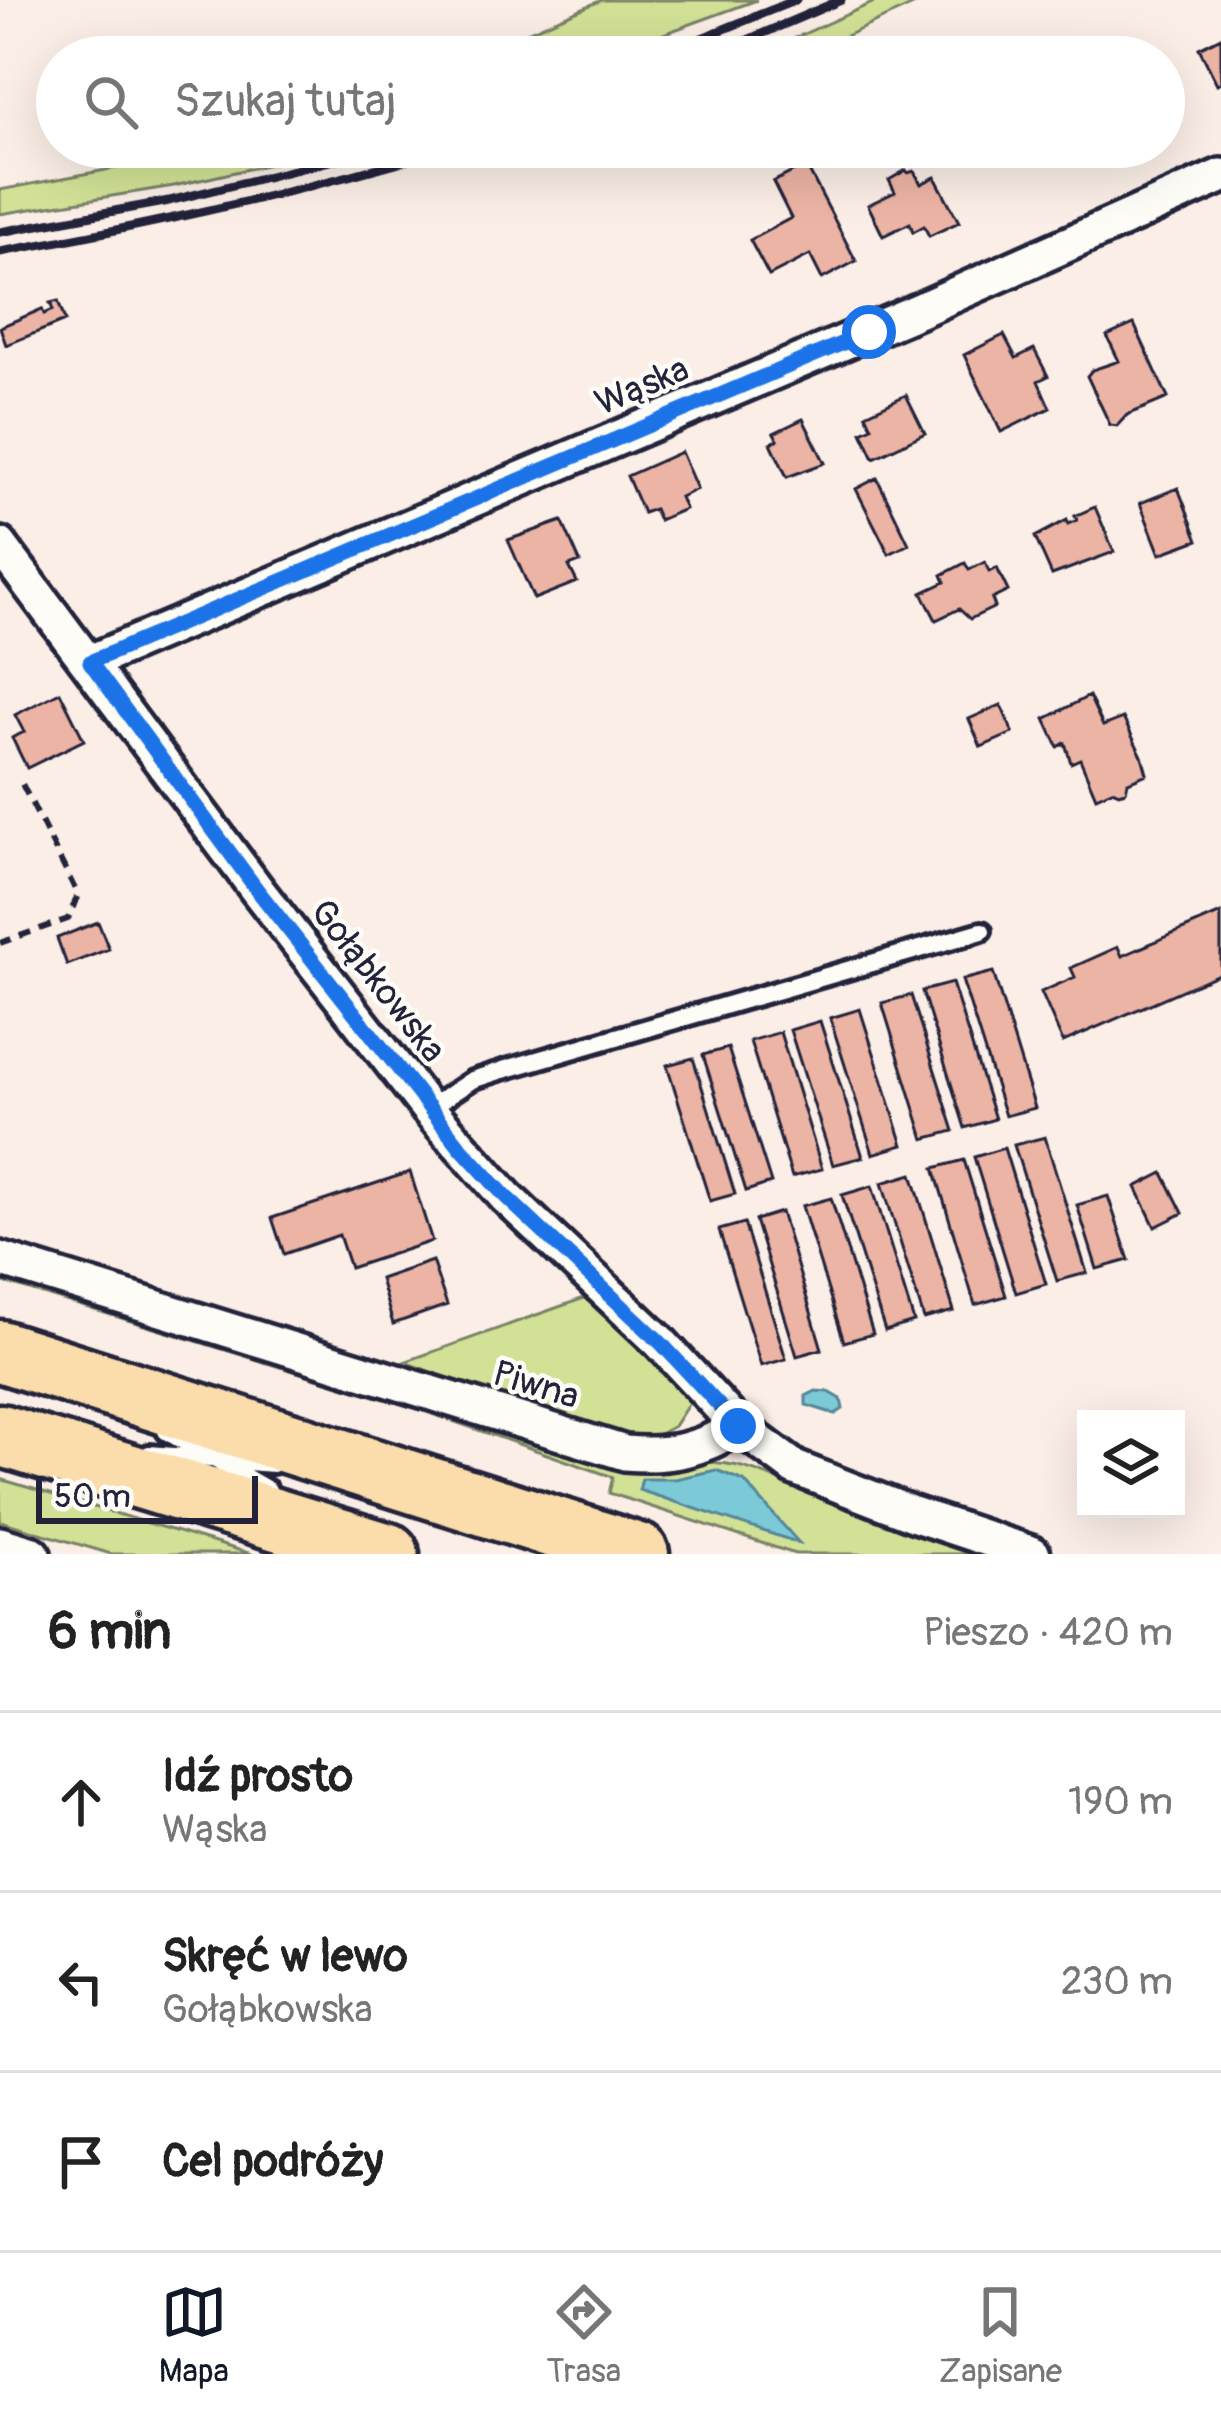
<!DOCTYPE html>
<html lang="pl">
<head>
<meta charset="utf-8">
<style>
  body { margin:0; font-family:Pangolin,sans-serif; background:#f6f6f6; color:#222 }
  .controls { position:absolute; right:36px; bottom:36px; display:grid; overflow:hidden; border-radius:0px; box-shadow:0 12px 48px #0002 }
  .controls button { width:108px; height:108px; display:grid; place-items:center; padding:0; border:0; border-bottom:3px solid #e0e0e0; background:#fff; color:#222; font:60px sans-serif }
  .scale { position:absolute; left:36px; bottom:30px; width:222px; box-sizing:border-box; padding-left:12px; border:6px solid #22223b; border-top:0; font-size:33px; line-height:42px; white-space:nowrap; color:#22223b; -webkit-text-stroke:9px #fdfcf7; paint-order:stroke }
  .stop { position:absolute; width:36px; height:36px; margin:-27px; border:9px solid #1a73e8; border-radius:50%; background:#fff }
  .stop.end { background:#1a73e8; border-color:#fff; box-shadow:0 3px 12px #0008 }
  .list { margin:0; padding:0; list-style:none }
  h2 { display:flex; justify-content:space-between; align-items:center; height:156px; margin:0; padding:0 48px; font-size:51px }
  h2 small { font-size:39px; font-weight:400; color:#767676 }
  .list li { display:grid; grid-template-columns:78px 1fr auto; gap:36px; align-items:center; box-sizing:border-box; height:180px; padding:0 48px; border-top:3px solid #e0e0e0 }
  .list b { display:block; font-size:45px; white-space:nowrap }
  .list p { margin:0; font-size:39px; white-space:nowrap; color:#767676 }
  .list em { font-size:39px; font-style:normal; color:#767676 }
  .icon { flex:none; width:66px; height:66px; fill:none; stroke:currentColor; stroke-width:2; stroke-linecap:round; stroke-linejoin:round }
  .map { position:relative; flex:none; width:1221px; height:1554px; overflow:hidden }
  .search { position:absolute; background:#fff; box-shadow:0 12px 48px #0002; left:36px; right:36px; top:36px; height:132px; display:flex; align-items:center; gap:30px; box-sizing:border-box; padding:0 42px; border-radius:66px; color:#767676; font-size:45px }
  .sheet { height:696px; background:#fff }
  nav { display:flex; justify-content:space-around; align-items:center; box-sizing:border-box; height:168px; border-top:3px solid #e0e0e0; background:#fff; font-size:33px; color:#767676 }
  nav a { display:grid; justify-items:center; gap:6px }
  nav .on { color:#111827 }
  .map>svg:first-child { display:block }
  .green { fill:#d1e296; stroke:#7a8268; stroke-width:3 }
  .water { fill:#7bc9d8; stroke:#578699; stroke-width:3 }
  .building { fill:#ecb4a4; stroke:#22223b; stroke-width:3 }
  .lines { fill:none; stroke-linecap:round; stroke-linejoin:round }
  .lane-casing { stroke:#22223b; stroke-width:26 }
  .street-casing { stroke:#22223b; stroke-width:42 }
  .highway-casing { stroke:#22223b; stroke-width:69 }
  .path { stroke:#22223b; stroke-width:6; stroke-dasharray:12 9; stroke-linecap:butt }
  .lane { stroke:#fdfcf7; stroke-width:16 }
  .street { stroke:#fdfcf7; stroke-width:33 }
  .highway { stroke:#faddab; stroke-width:60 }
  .rail { stroke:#22223b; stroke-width:9 }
  .route { stroke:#1a73e8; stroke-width:15 }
  .labels { text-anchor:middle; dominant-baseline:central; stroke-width:9; stroke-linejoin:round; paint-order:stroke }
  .street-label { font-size:36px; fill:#22223b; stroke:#fdfcf7 }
</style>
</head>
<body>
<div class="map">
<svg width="1221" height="1554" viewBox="0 0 1221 1554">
  <rect width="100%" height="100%" fill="#faeee6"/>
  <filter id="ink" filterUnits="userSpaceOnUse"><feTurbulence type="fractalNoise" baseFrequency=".00833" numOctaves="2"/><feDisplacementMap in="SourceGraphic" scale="24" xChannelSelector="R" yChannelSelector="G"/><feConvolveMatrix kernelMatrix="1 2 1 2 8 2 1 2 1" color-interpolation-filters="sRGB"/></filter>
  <g filter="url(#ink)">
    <path class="green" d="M602 0H757L600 57H468Z
      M879 0H924L800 57H753Z
      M227 147H344L174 186 0 214V190Z
      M0 1270 691 1463C743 1458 778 1481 824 1500 873 1519 922 1537 973 1554H795L609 1493 613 1477 424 1411 0 1281Z
      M587 1297 682 1378 689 1403 674 1426 642 1443 595 1431 404 1362Z
      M0 1479 252 1554H111L0 1521Z"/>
    <path class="water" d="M816 1391 829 1392 841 1399 843 1409 835 1414 806 1405V1396Z
      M716 1470 744 1481 799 1543 639 1490 642 1479H675Z"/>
    <path class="building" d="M1221 37V82L1217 84 1199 48Z
      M806 165 856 261 822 279 810 255 769 276 750 240 791 218 773 182Z
      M906 170 908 173 914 171 921 184 935 177 959 222 929 236 924 226 913 232 910 223 883 236 868 205 895 192 889 180Z
      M58 301 65 321 6 345 0 327 42 309 44 314 53 310 50 303Z
      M1134 324 1168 398 1127 415 1117 426 1110 425 1087 376 1092 370 1119 361 1107 336Z
      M1004 335 1016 358 1034 349 1048 376 1038 381 1050 408 1001 432 964 355Z
      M906 395 925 433 874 458 862 432 872 427 866 414Z
      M803 419 825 463 787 477 771 443 778 440 774 433Z
      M681 452 697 489 680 497 685 509 659 520 654 509 643 513 627 476Z
      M877 478 909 544 889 554 856 489Z
      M1178 488 1198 540 1160 554 1140 503Z
      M1095 507 1114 552 1052 575 1035 537 1067 520 1068 524 1077 520 1075 516Z
      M562 521 580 562 569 566 577 582 534 599 508 540Z
      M985 562 989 572 997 568 1008 591 992 599 995 607 970 619 959 609 936 620 922 593 945 582 942 575 965 563 969 570Z
      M60 692 84 740 27 768 12 738 24 732 15 715Z
      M1089 696 1103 726 1123 718 1142 756 1147 774 1128 782 1126 791 1119 793 1112 790 1096 797 1080 759 1071 763 1065 743 1058 747 1045 719Z
      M1001 705 1013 733 981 747 969 719Z
      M1221 913V973L1063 1042 1041 992 1075 977 1071 968 1118 947 1122 956Z
      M98 922 109 949 67 965 57 938Z
      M993 972 1035 1108 1005 1116 962 980Z
      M952 983 995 1119 965 1128 922 991Z
      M911 995 954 1131 924 1139 882 1003Z
      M860 1009 903 1145 873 1154 830 1018Z
      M820 1021 863 1157 833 1165 790 1030Z
      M780 1032 822 1169 792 1177 750 1041Z
      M728 1048 771 1183 746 1191 703 1055Z
      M693 1058 735 1194 710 1201 667 1065Z
      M1045 1137 1087 1273 1057 1281 1014 1145Z
      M1004 1148 1046 1284 1016 1293 974 1157Z
      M964 1160 1006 1296 975 1305 934 1168Z
      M410 1172 432 1241 350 1268 339 1235 284 1254 272 1218Z
      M1163 1173 1183 1213 1155 1227 1136 1187Z
      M912 1174 954 1311 924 1319 882 1183Z
      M872 1186 914 1322 885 1331 842 1195Z
      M1108 1196 1129 1260 1097 1269 1077 1205Z
      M831 1198 873 1334 844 1342 802 1206Z
      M781 1212 822 1349 797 1356 755 1220Z
      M744 1223 786 1359 761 1366 719 1230Z
      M432 1261 447 1305 393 1324 380 1279Z"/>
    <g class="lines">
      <defs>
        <path id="lane" d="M428 1109 472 1080 503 1070 982 931
          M166 1431 268 1490
          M149 1454 273 1464"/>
        <path id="street" d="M0 545 258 891 428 1109 506 1197 660 1342 738 1426 795 1468 913 1514 1033 1554
          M90 662 920 310 1221 176
          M0 1259 625 1453C668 1457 702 1450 738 1426
          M0 1544 33 1554"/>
        <path id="highway" d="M0 1351 638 1554
          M0 1435 388 1554"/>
      </defs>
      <use href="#lane" class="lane-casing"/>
      <use href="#street" class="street-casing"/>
      <use href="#highway" class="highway-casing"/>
      <path class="path" d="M0 943 68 919 78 895 21 782"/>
      <use href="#lane" class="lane"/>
      <use href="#street" class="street"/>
      <use href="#highway" class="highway"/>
      <path class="rail" d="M655 57 796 0
        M708 57 841 0
        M0 232 169 201 386 147
        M0 252C153 225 302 192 451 147"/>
    </g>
  </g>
  <g class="lines" filter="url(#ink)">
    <path class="route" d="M738 1426 660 1342 506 1197 462 1149 258 891 90 662 869 332"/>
  </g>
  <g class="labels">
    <g class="street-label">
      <text transform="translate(642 386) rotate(-23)">Wąska</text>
      <text transform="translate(378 981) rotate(52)">Gołąbkowska</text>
      <text transform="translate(536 1385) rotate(17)">Piwna</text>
    </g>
  </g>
</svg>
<div class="controls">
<button><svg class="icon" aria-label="layers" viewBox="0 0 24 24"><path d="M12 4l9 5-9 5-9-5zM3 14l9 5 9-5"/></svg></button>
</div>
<div class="scale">50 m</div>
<div class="stop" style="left:869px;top:332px"></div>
<div class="stop end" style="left:738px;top:1426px"></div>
<div class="search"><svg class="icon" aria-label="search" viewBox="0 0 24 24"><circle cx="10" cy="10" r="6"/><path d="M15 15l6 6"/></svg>Szukaj tutaj</div>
</div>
<section class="sheet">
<h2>6 min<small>Pieszo · 420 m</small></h2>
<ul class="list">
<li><svg class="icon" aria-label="ahead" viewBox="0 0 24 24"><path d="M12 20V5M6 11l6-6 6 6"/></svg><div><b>Idź prosto</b><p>Wąska</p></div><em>190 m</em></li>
<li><svg class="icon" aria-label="left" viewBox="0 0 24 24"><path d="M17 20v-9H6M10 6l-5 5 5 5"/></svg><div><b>Skręć w lewo</b><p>Gołąbkowska</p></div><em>230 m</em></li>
<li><svg class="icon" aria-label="arrive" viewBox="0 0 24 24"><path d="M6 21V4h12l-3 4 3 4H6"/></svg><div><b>Cel podróży</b></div></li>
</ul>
</section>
<nav>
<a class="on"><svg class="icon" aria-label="map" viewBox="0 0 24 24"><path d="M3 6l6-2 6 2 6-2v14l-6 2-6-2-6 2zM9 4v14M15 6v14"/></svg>Mapa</a>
<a><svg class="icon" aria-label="directions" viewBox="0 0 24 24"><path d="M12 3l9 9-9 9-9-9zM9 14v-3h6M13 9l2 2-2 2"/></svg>Trasa</a>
<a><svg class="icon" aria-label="saved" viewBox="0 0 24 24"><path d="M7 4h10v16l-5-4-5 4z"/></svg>Zapisane</a>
</nav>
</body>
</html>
